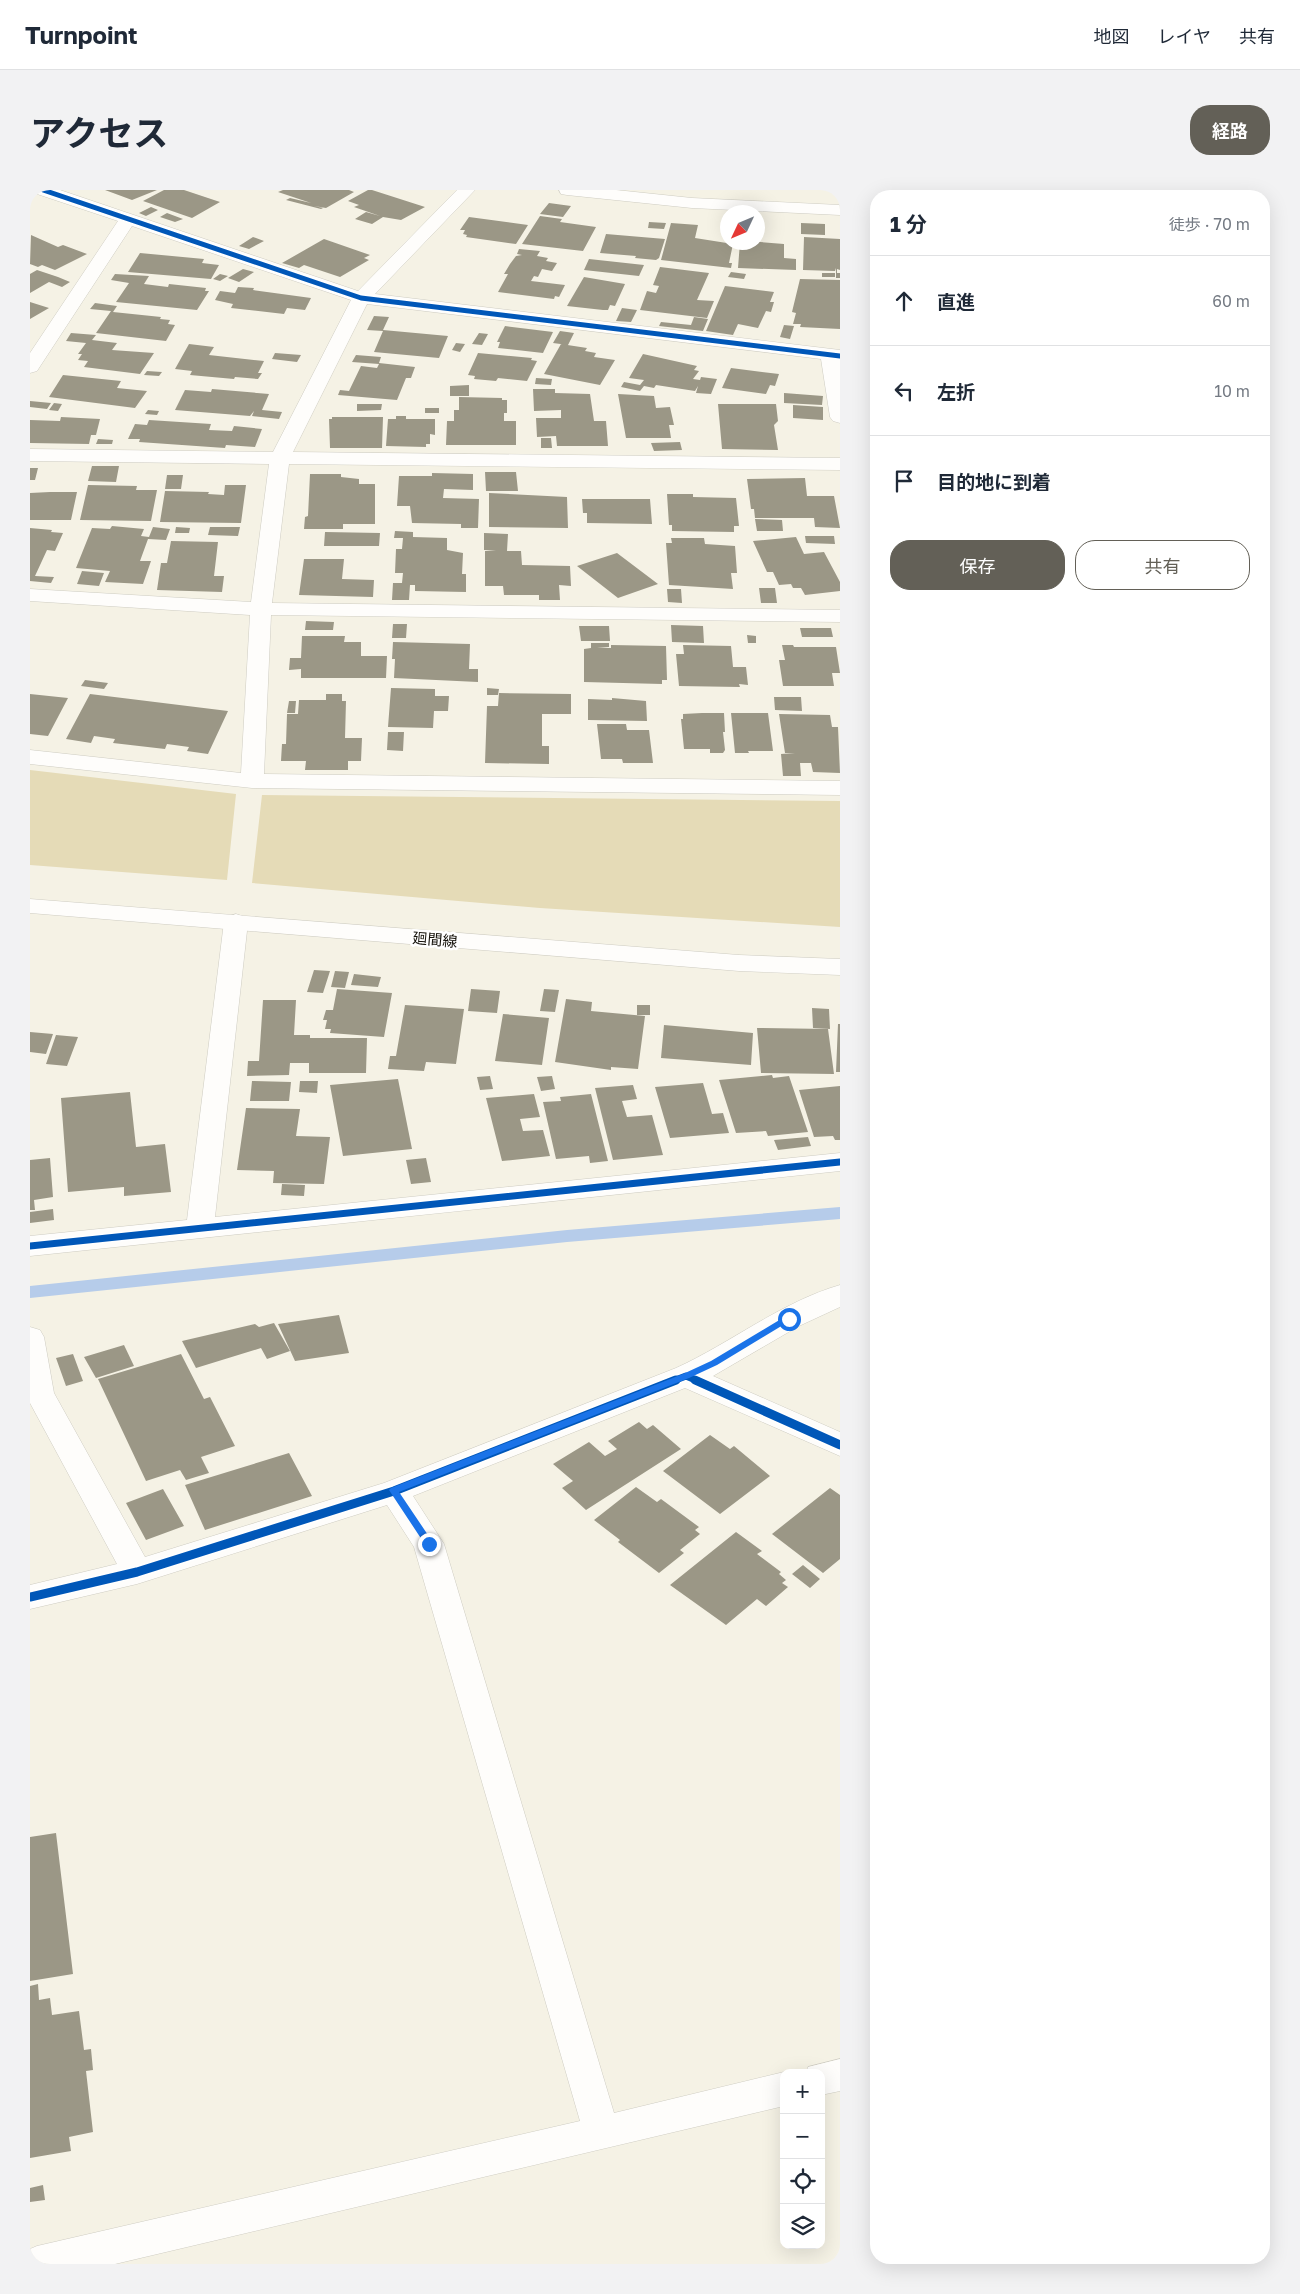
<!DOCTYPE html>
<html lang="ja">
<head>
<meta charset="utf-8">
<style>
  body { margin:0; font-family:"Golos Text","Noto Sans JP",sans-serif; background:#f2f2f3; color:#1f2937 }
  .controls { position:absolute; right:15px; bottom:15px; display:grid; overflow:hidden; border-radius:10px; box-shadow:0 5px 20px #0002 }
  .controls button { width:45px; height:45px; display:grid; place-items:center; padding:0; border:0; border-bottom:1px solid #e0e1e3; background:#fff; color:#1f2937; font:25px sans-serif }
  .compass { position:absolute; left:690px; top:15px; width:45px; height:45px; border-radius:50%; background:#fff; box-shadow:0 5px 20px #0002; rotate:226deg }
  .stop { position:absolute; width:15px; height:15px; margin:-11px; border:4px solid #1a73e8; border-radius:50%; background:#fff }
  .stop.end { background:#1a73e8; border-color:#fff; box-shadow:0 1px 5px #0008 }
  .list { margin:0; padding:0; list-style:none }
  h2 { display:flex; justify-content:space-between; align-items:center; height:65px; margin:0; padding:0 20px; font-size:21px }
  h2 small { font-size:16px; font-weight:400; color:#747a83 }
  .list li { display:grid; grid-template-columns:32px 1fr auto; gap:15px; align-items:center; box-sizing:border-box; height:90px; padding:0 20px; border-top:1px solid #e0e1e3 }
  .list b { display:block; font-size:19px; white-space:nowrap }
  .list em { font-size:16px; font-style:normal; color:#747a83 }
  .actions { display:flex; gap:10px; padding:15px 20px }
  .actions a { flex:1; padding:11px 0; border:1px solid #636057; border-radius:20px; text-align:center; font-size:18px; color:#636057 }
  .actions .main { background:#636057; color:#fff }
  .icon { flex:none; width:28px; height:28px; fill:none; stroke:currentColor; stroke-width:2; stroke-linecap:round; stroke-linejoin:round }
  .map { position:relative; flex:none; width:810px; height:2074px; overflow:hidden; border-radius:20px }
  header { display:flex; align-items:center; gap:30px; box-sizing:border-box; height:70px; padding:0 25px; background:#fff; border-bottom:1px solid #e0e1e3 }
  header strong { font-size:24px }
  nav { display:flex; gap:28px; margin-inline-start:auto; font-size:18px }
  .intro { display:flex; align-items:center; justify-content:space-between; box-sizing:border-box; height:120px; padding:0 30px }
  h1 { margin:0; font-size:35px }
  .button { padding:12px 22px; border-radius:20px; background:#636057; color:#fff; font-size:18px; font-weight:700 }
  main { display:flex; gap:30px; padding:0 30px }
  aside { flex:1; background:#fff; border-radius:20px; box-shadow:0 5px 20px #0002 }
  .map>svg:first-child { display:block }
  .green { fill:#e5dbb7 }
  .lines { fill:none; stroke-linecap:round; stroke-linejoin:round }
  .stream { fill:#b6ccea; fill-rule:evenodd }
  .building { fill:#9b9786 }
  .minor-casing { stroke:#ceccc2; stroke-width:1 }
  .tertiary-casing { stroke:#ceccc2; stroke-width:1 }
  .minor { fill:#fefdfb; fill-rule:evenodd }
  .tertiary { fill:#fefdfb; fill-rule:evenodd }
  .cycleway-far2-casing { stroke:#fff; stroke-width:8 }
  .cycleway-far1-casing { stroke:#fff; stroke-width:10 }
  .cycleway-casing { stroke:#fff; stroke-width:12 }
  .cycleway-far2 { stroke:#0057b8; stroke-width:5 }
  .cycleway-far1 { stroke:#0057b8; stroke-width:7 }
  .cycleway { stroke:#0057b8; stroke-width:9 }
  .route { fill:#1a73e8 }
  .labels { text-anchor:middle; dominant-baseline:central; stroke-width:5; stroke-linejoin:round; paint-order:stroke }
  .street-label { font-size:15px; fill:#15120b; stroke:#fff }
</style>
</head>
<body>
<header>
<strong>Turnpoint</strong>
<nav><a>地図</a><a>レイヤ</a><a>共有</a></nav>
</header>
<div class="intro"><h1>アクセス</h1><a class="button">経路</a></div>
<main>
<div class="map">
<svg width="810" height="2074" viewBox="0 0 810 2074">
  <rect width="100%" height="100%" fill="#f5f2e5"/>
  <path class="green" d="M0 580 206 604 197 690 0 675Z
    M232 605 810 611V737L510 718 222 693Z"/>
  <g class="lines">
    <path class="stream" d="M810 1017V1029L537 1052 0 1108V1096L537 1040Z"/>
  </g>
  <path class="building" d="M75 0H127L102 10Z
    M134 0H154L190 12 162 28 113 11Z
    M253 0H319L324 2 296 18 284 16 293 18 291 19 256 10 260 8 281 13 248 2Z
    M338 0H342L395 17 371 30 353 27 342 34 325 29 336 22 350 26 324 17 329 15 318 11Z
    M519 13 541 16 533 27 510 24Z
    M121 17 128 20 116 26 109 23Z
    M137 23 153 29 145 32 130 27Z
    M510 26 532 29 530 32 566 37 553 61 492 54Z
    M439 27 498 35 486 54 436 47 437 45 433 44 435 40H430Z
    M619 32 636 33 634 39 618 38Z
    M641 33 668 35 665 48 703 54 699 73H702L701 78 631 70Z
    M771 33 795 34V45L771 44Z
    M576 44 635 49 629 68 626 70 605 68 606 66 570 63Z
    M1 45 28 57 33 55 57 64 25 80 12 75 8 77 0 74Z
    M223 47 234 51 219 59 209 56Z
    M774 47 810 49V80L807 79V83H810V88H806V78L805 81 773 80Z
    M294 49 340 65 334 68 339 70 310 87 274 75 269 78 252 73Z
    M710 52H730L754 54V68L766 69V80L708 78Z
    M489 59 510 61 507 66 518 68 516 71 527 73 522 81 512 79 508 87 504 86 501 91 535 95 529 107 525 106 524 109 468 102 478 84H474L480 74 486 66 492 65 487 64Z
    M110 63 174 69 172 73 189 75 181 89 98 82Z
    M559 69 614 75 609 86 554 80Z
    M630 77 679 83 667 110 684 111 677 128 610 120 617 101 626 103 629 96 623 95Z
    M213 79 224 82 209 92 198 88Z
    M7 80 28 87 40 92 32 97 19 92 0 103V84Z
    M701 82 716 84 714 89 698 87Z
    M792 83H805V87H792Z
    M85 84 119 86 114 94 138 97 139 94 176 98 175 101H179L167 120 86 112 99 93 81 90Z
    M190 84 198 86 190 91 183 89Z
    M554 87 595 94 585 116 580 115 578 120H573L537 116Z
    M770 89 810 90V139L770 137 771 134H763L766 123 762 122Z
    M695 96 744 102 740 112H744L741 122 736 121 728 138 708 134 703 145 676 141Z
    M208 97 224 98 223 100 281 108 275 120 257 118 254 124 201 118 203 114 185 110 190 101 205 103Z
    M0 112 19 118 0 129Z
    M65 113 87 116 83 122 131 127 130 129 140 130 138 134 145 135 136 151 66 143 81 121 60 119Z
    M592 118 607 120 601 132 586 131Z
    M344 126 359 127 353 140 418 146 409 168 344 162 353 141 337 140Z
    M664 127 678 129 673 141 629 136 631 132 661 135Z
    M754 135 764 136 760 149 750 147Z
    M475 136 523 142 513 163 468 158 470 152H467Z
    M530 141 544 143 538 155 523 153Z
    M41 143 66 145 62 150 87 153 82 160 124 163 110 184 54 177 58 171 48 170 52 164H48L56 153 36 151Z
    M449 143 458 144 452 155 442 154Z
    M426 153 435 154 430 162 422 160Z
    M159 154 184 157 179 165 234 171 228 183H232L228 189 205 187 204 189 160 185 162 181 145 179Z
    M531 154 557 158 555 161 566 163 564 167 585 170 570 195 514 184Z
    M245 163 271 165 267 172 242 169Z
    M448 163 502 168 501 170 507 171 497 191 468 188 466 191 444 189 445 186 438 185Z
    M613 164 667 176 664 180 669 181 663 189 670 190 671 187 687 189 681 204 666 203 668 196 665 201 626 195 624 198 614 196 610 201 591 197 594 192 610 195 614 190 599 188Z
    M326 165 351 167 349 173 385 177 381 188H376L367 210 308 205 310 200 319 201 331 176 347 178 349 174 322 172Z
    M701 178 749 184 745 196 740 195 736 204 692 198Z
    M117 181 132 182 129 186 114 185Z
    M33 185 91 191 87 198 117 201 105 218 19 207Z
    M506 188 522 189 521 195 505 194Z
    M439 195V206H420V196Z
    M182 199 239 204 232 220 252 222 249 229 222 226 224 221 220 226 145 220 155 200 181 202Z
    M503 199H525V203L560 204 564 231H576L578 256H527L526 246 507 247 506 228H531V220L504 221Z
    M754 203 793 206 792 215 754 213Z
    M588 204 624 206 626 218 640 217 644 235H639L641 248H596Z
    M429 207 472 208V210H477V223H474V231H486V255H416L417 231H424V220H429Z
    M0 211 21 213 17 219 0 217Z
    M24 213 32 214 28 221 19 220Z
    M327 214H352L351 220 327 221Z
    M688 214H746L748 231 744 235 748 260 692 259Z
    M763 215 793 217V230L763 228Z
    M395 218H409V223H395Z
    M118 220 129 221 127 225 115 224Z
    M366 226H376V229H405V245L400 244V254H396V257L356 256 358 229H366Z
    M31 227 70 229 66 245H61L59 254 0 253V230L30 231Z
    M302 227H353L352 258H300L299 229H302Z
    M119 230 181 234 179 240 202 241 204 236 232 239 225 257 196 255 195 258 109 252 110 249H98L105 234 117 235Z
    M511 248H521L522 258H511Z
    M68 249 83 250 82 254H66Z
    M650 252 652 260 624 261 621 253Z
    M62 276H89L86 292 58 291Z
    M0 278H8L5 290H0Z
    M455 282H486L488 301H456Z
    M402 283 443 284V300L414 299 413 308 449 309 448 338H431V334L382 333 380 316H367L369 286H402Z
    M280 284H311V287L329 289V294H345V334H313V339H274L275 327 278 326Z
    M137 285H153L151 299H135Z
    M775 288 777 306H804L810 338 785 337 784 328H725L724 319H721L717 289Z
    M58 295 107 296 106 300H127L121 331 50 330Z
    M195 295H216L211 333 130 332 135 301 179 302 178 304 194 305Z
    M20 302H47L41 330H0V303Z
    M459 303 537 307 538 338 459 337Z
    M637 304H663V307L706 308 709 336H704V342L642 341V335H639Z
    M552 309H620L622 334 557 333V323H553Z
    M725 329 752 330 753 341H727Z
    M82 336 114 339 111 346 119 347 123 337 140 339 136 350 118 349 110 371H121L113 394 75 392 80 381 46 378 62 338 80 339Z
    M146 337 160 338 159 343H145Z
    M180 337H210L208 346 178 345Z
    M0 338 22 340 21 342 33 343 25 361 17 360 5 386 24 387 21 393 0 391Z
    M365 341 383 342V347L417 348V360L433 363 432 384H436V402L385 401V395H380L379 410H362L363 393H372L373 383H365L366 359H372L373 348H364Z
    M295 342 350 343 349 356H294Z
    M454 343 478 344 477 361H491L492 375 540 376 541 396 529 395 530 410H509V405H474L473 396H455V361L466 360H454Z
    M775 346H804L805 354 776 353Z
    M766 347 774 364 794 362 810 392V401L775 405 771 398H763L761 394 749 395 743 382H737L723 351Z
    M641 348H674L675 354 705 356 707 383H701L703 399 639 395 636 353H642Z
    M141 351 188 352 184 386H194L192 402 127 400 131 373H137Z
    M587 363 628 394 588 408 547 376Z
    M274 369H314L312 389 344 390 343 407 269 405Z
    M52 381 74 383 69 396 47 394Z
    M729 398H745L747 413H731Z
    M637 399H651L652 413 638 412Z
    M276 431 304 432 303 440H275Z
    M363 434H377L376 448H362Z
    M641 435 673 436 674 453 642 452Z
    M549 436H579L580 451H551Z
    M770 438H801L803 447H772Z
    M717 445 726 446V453H718Z
    M272 446H315L314 452H331V466H357L356 488H271V479L259 480 260 468H271Z
    M363 452 440 454 439 479H448V492L364 488 365 469H362Z
    M561 453H579V457L567 458H581V455L636 456 637 490H632V494L554 492V459L561 458Z
    M653 455 701 456 703 477H716L718 495 709 494 710 497 649 496 646 464H654Z
    M752 455H763L764 457H806L810 483H802L804 496H753L749 470H755Z
    M55 490 78 493 74 499 51 496Z
    M361 498 405 499V506H419L418 521H404L403 538 358 537Z
    M457 498 469 499 468 505H457Z
    M469 503 541 504V524H512V556H519V574L455 573 457 516H468Z
    M0 504 38 508 18 546 0 544Z
    M60 504 198 521 178 564 157 561 159 557 137 554 135 559 83 553 85 549 64 546 61 553 36 549Z
    M296 504H312V511H316L315 548H332L331 571H318V580H275L276 571H251L252 554H256L257 524H268L269 510H296Z
    M744 507H771L772 521 745 520Z
    M582 508 616 511 617 531 558 530V509L582 510Z
    M259 511H266L265 523H257Z
    M672 523H694L695 542H693L695 560 693 563H680V559H654L651 529H653V524Z
    M701 523H738L743 561H718L719 563H705Z
    M749 524 800 525 802 537H808L810 583 783 582 781 573H770L771 586H753L751 564 765 563H755Z
    M567 534H596L597 540H619L623 573H593L592 569H571Z
    M358 542H374L373 561 357 560Z
    M284 780 300 781 293 803 277 802Z
    M305 781 319 782 315 798 301 797Z
    M324 784 351 787 348 797 321 795Z
    M307 799 362 803 354 847 300 843 301 839H295L297 830H293L296 820H303Z
    M441 799 470 801 467 823 438 821Z
    M514 799 529 800 525 822 510 821Z
    M536 809 562 812 561 821 615 826 608 879 581 877V880L525 872Z
    M233 810H266L264 845H280V848H337L336 883H279V873H260L259 885 217 886 218 871H229Z
    M375 815 434 819 426 874 396 872 394 881 358 879 360 866H366Z
    M607 815H620V825H607Z
    M782 818 799 819 800 839 783 838Z
    M473 824 519 828 512 875 465 871Z
    M808 834H810V882H806Z
    M634 835 723 843 721 875 631 868Z
    M727 838 798 839 804 884 731 883Z
    M0 842 23 844 16 864 0 862Z
    M26 845 48 847 37 876 16 874Z
    M742 885 743 888 759 886 778 942 738 946 736 941 706 943 689 890Z
    M460 886 463 899 450 900 447 887Z
    M522 886 525 899 511 901 507 887Z
    M368 889 382 959 313 966 300 895Z
    M222 891 261 892 259 911H220Z
    M270 891H288L287 903 269 902Z
    M673 893 682 924 693 923 699 943 640 948 625 897Z
    M603 895 607 909 592 911 597 927 622 925 633 965 583 970 565 898Z
    M810 896V950H805L803 946 784 947 769 900Z
    M100 902 106 957 135 954 141 1002 94 1006V997L38 1002 31 908Z
    M504 904 510 927 490 929 493 941 513 940 520 966 472 971 456 908Z
    M561 904 578 971 560 973 559 966 526 969 513 912 531 911 530 907Z
    M216 918 270 919 266 946 300 947 294 994 243 993 244 981 207 980Z
    M778 947 781 956 748 960 744 950Z
    M20 968 23 1007 4 1010 5 1020H0V970Z
    M396 968 401 992 381 994 376 970Z
    M252 994 275 995 274 1006 251 1005Z
    M23 1019 24 1030 0 1033V1022Z
    M309 1125 319 1163 265 1171 248 1134Z
    M244 1133 260 1161 237 1169 231 1158 166 1178 152 1151 225 1134 229 1137Z
    M94 1155 104 1176 66 1188 54 1167Z
    M43 1164 53 1191 36 1196 26 1168Z
    M151 1164 174 1209 180 1207 205 1256 171 1267 179 1283 156 1290 150 1280 116 1291 68 1189Z
    M609 1232 617 1239 623 1235 651 1259 556 1320 532 1298 543 1291 523 1274 559 1252 575 1266 587 1259 578 1251Z
    M680 1245 700 1259 704 1256 740 1286 690 1324 633 1281Z
    M259 1263 282 1306 175 1340 155 1295Z
    M606 1297 627 1312 631 1309 669 1337 665 1340 670 1344 650 1360 654 1363 629 1383 588 1352 590 1350 564 1330Z
    M800 1298 810 1305V1369L793 1383 742 1344Z
    M133 1299 154 1336 116 1350 96 1313Z
    M706 1342 732 1361 727 1364 751 1382 749 1384 756 1390 752 1393 758 1397 736 1416 727 1409 696 1435 640 1395Z
    M773 1375 790 1389 780 1398 762 1384Z
    M26 1643 43 1784 0 1791V1647Z
    M8 1794 9 1810 20 1808 22 1825 49 1821 54 1860 61 1859 63 1880 56 1881 63 1942 39 1947 41 1961 0 1968V1796Z
    M13 1995 15 2010 0 2012V1998Z"/>
  <g class="lines">
    <defs>
      <path id="minor" d="M5 0H30L328 101 427 0H445L345 104 810 160V233L803 231 800 227 791 169 337 114 263 262 810 268V280L259 274 242 413 810 420V432L241 425 234 584 810 591V605L222 598 0 574V560L211 583 220 425 0 411V399L221 412 239 274 0 271V259L243 262 321 110 102 36 7 181 0 183V163L88 31 7 4Z
        M206 724 215 727 218 732 185 1027 810 963V981L0 1066V1046L157 1030 194 732 197 727Z
        M810 1095V1117L769 1136 683 1186 810 1242V1266L655 1198 383 1306 414 1354 584 1923 754 1882V1916L85 2074H0V2059L7 2056 550 1931 384 1357 357 1315 107 1394 0 1419V1395L87 1374 0 1213V1137L10 1140 14 1147 24 1203 115 1367 354 1293 646 1178C701 1153 751 1112 810 1095Z
        M810 1869V1901L791 1905V1883H776L778 1877Z"/>
      <path id="tertiary" d="M529 0H586L662 8 810 15V25L662 18 537 5 531 4Z
        M0 709 709 765 810 769V785L709 781 0 723Z"/>
    </defs>
    <use href="#minor" class="minor-casing"/>
    <use href="#tertiary" class="tertiary-casing"/>
    <use href="#minor" class="minor"/>
    <use href="#tertiary" class="tertiary"/>
    <defs>
      <path id="cycleway-far2" d="M13 0 331 108 810 166"/>
      <path id="cycleway-far1" d="M0 1056 810 972
        M643 1191 656 1186 668 1191"/>
      <path id="cycleway" d="M665 1190 810 1255
        M0 1407 107 1382 364 1301 646 1190"/>
    </defs>
    <use href="#cycleway-far2" class="cycleway-far2-casing"/>
    <use href="#cycleway-far1" class="cycleway-far1-casing"/>
    <use href="#cycleway" class="cycleway-casing"/>
    <use href="#cycleway-far2" class="cycleway-far2"/>
    <use href="#cycleway-far1" class="cycleway-far1"/>
    <use href="#cycleway" class="cycleway"/>
  </g>
  <path class="route" d="M756 1126 763 1129 687 1175 659 1188 369 1302 402 1351V1356H396L359 1300 361 1298 653 1184 681 1171Z"/>
  <g class="labels">
    <g class="street-label">
      <text transform="translate(405 749) rotate(5)">廻間線</text>
    </g>
  </g>
</svg>
<div class="controls">
<button>+</button>
<button>−</button>
<button><svg class="icon" aria-label="locate" viewBox="0 0 24 24"><circle cx="12" cy="12" r="6"/><path d="M12 2v4M12 18v4M2 12h4M18 12h4"/></svg></button>
<button><svg class="icon" aria-label="layers" viewBox="0 0 24 24"><path d="M12 4l9 5-9 5-9-5zM3 14l9 5 9-5"/></svg></button>
</div>
<svg class="compass" viewBox="-18 -18 36 36"><path d="M0-13l5 13h-10z" fill="#e53935"/><path d="M0 13l5-13h-10z" fill="#747a83"/></svg>
<div class="stop" style="left:759px;top:1129px"></div>
<div class="stop end" style="left:399px;top:1354px"></div>
</div>
<aside>
<h2>1 分<small>徒歩 · 70 m</small></h2>
<ul class="list">
<li><svg class="icon" aria-label="ahead" viewBox="0 0 24 24"><path d="M12 20V5M6 11l6-6 6 6"/></svg><div><b>直進</b></div><em>60 m</em></li>
<li><svg class="icon" aria-label="left" viewBox="0 0 24 24"><path d="M17 20v-9H6M10 6l-5 5 5 5"/></svg><div><b>左折</b></div><em>10 m</em></li>
<li><svg class="icon" aria-label="arrive" viewBox="0 0 24 24"><path d="M6 21V4h12l-3 4 3 4H6"/></svg><div><b>目的地に到着</b></div></li>
</ul>
<div class="actions"><a class="main">保存</a><a>共有</a></div>
</aside>
</main>
</body>
</html>
